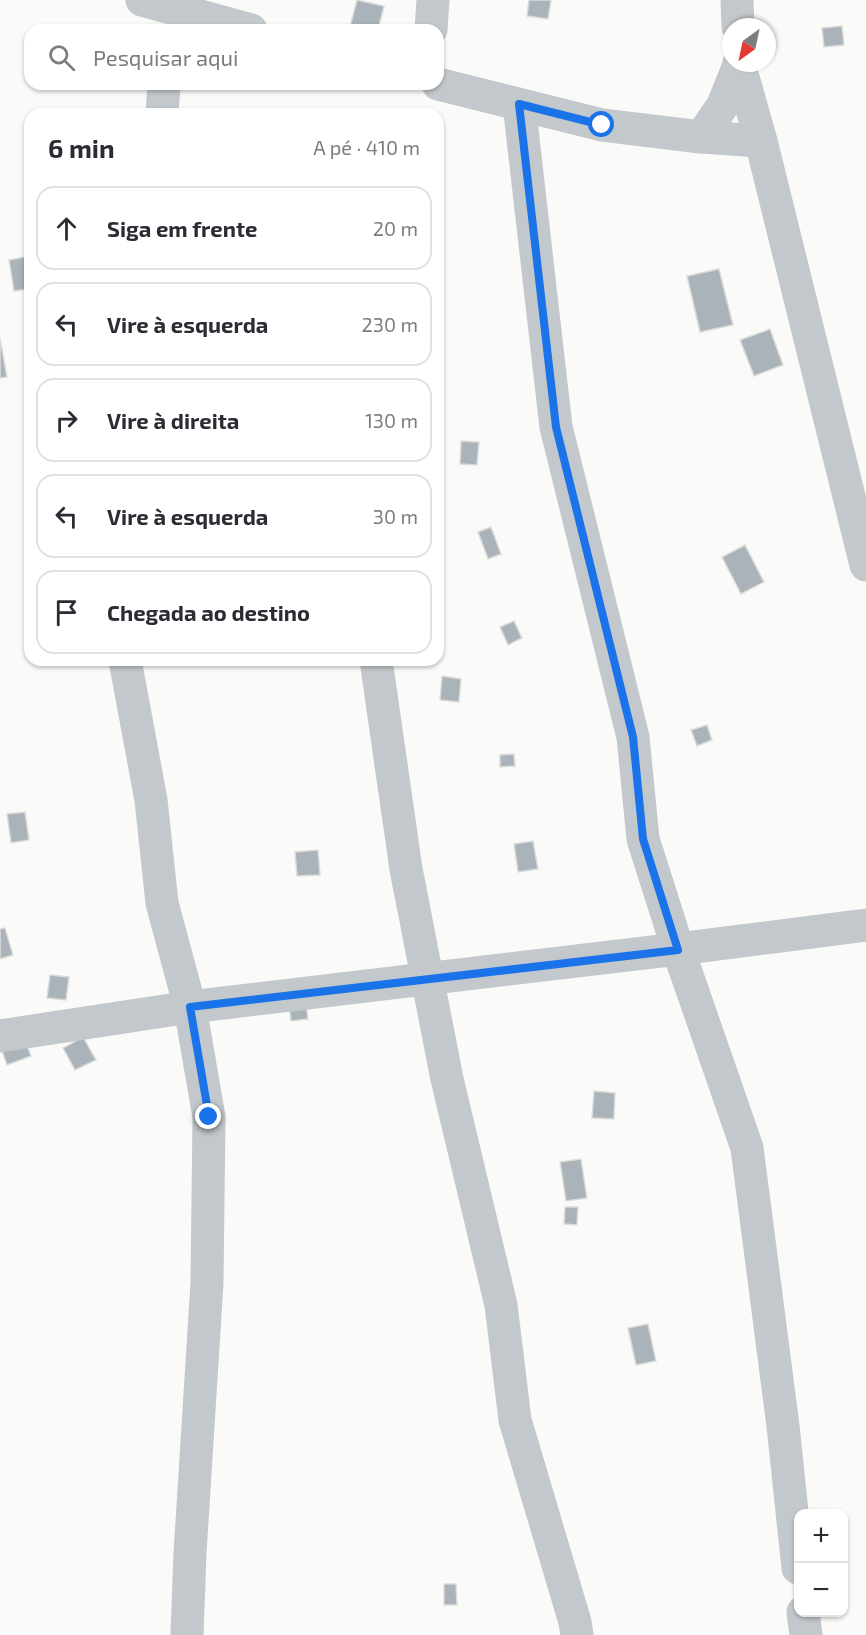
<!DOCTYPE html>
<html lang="pt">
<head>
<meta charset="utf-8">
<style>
  body { margin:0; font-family:"Exo 2",sans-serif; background:#f2f2f3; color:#2b2b33 }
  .controls { position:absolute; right:18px; bottom:18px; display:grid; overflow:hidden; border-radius:12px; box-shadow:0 2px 4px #0004 }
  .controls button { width:54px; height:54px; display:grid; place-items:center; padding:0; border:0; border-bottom:2px solid #e1e1e2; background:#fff; color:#2b2b33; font:30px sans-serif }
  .compass { position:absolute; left:722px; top:18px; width:54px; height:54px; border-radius:50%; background:#fff; box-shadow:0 2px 4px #0004; rotate:213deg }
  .stop { position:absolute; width:18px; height:18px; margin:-14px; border:4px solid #1a73e8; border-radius:50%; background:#fff }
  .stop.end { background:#1a73e8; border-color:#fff; box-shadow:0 2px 6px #0008 }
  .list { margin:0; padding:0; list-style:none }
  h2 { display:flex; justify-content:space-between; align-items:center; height:78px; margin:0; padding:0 24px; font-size:26px }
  h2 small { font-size:20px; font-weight:400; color:#7c7c81 }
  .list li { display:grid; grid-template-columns:39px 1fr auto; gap:18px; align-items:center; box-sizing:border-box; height:84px; margin:0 12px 12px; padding:0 12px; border:2px solid #e1e1e2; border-radius:18px }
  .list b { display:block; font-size:22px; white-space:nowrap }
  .list em { font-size:20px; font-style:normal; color:#7c7c81 }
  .icon { flex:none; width:33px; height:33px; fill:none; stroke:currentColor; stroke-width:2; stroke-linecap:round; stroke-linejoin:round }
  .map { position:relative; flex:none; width:866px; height:1635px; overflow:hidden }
  .search { position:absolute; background:#fff; box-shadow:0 2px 4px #0004; left:24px; top:24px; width:420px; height:66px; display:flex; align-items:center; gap:15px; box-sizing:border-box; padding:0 21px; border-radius:18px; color:#7c7c81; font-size:22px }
  .panel { position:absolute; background:#fff; box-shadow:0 2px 4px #0004; left:24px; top:108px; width:420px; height:558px; border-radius:18px }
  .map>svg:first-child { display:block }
  .building { fill:#aab3b9; stroke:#dcdcda; stroke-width:1.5 }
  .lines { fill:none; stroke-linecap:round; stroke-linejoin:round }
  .minor { stroke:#c3c8cc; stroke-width:33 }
  .route { stroke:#1a73e8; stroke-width:8 }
</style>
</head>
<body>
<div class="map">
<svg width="866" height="1635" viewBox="0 0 866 1635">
  <rect width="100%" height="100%" fill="#fafaf8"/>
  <path class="building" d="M357 0 384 6 378 30H349Z
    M529 0H551L548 19 527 16Z
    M842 26 844 45 824 47 822 28Z
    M30 256V289L14 291 9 260Z
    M719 269 733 325 700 332 687 276Z
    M770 329 783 365 754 376 740 340Z
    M0 338 7 377 0 378Z
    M461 441 479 442 477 465 460 464Z
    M491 527 501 554 488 559 478 532Z
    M745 545 764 582 741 594 722 557Z
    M514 621 522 638 508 645 500 627Z
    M442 676 461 679 459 702 440 700Z
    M707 725 712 740 697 746 691 730Z
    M514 754 515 766 500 767V755Z
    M25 812 29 840 11 843 7 814Z
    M533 841 538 869 518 872 514 844Z
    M318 850 320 875 297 876 295 852Z
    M5 928 13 955 0 959V929Z
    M50 975 69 977 66 1000 47 998Z
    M305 997 308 1019 291 1021 288 999Z
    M23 1035 31 1056 7 1065 0 1045Z
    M83 1037 96 1060 75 1070 63 1048Z
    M594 1091 615 1093 614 1119 592 1118Z
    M581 1159 587 1198 566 1201 560 1162Z
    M565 1207H578L577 1225 564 1224Z
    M648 1324 656 1361 636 1365 628 1328Z
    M444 1584H456L457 1605H444Z"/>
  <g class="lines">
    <path class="minor" d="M142 0 251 30
      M737 0 738 27
      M431 30 433 0
      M739 63 761 141 866 565
      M438 84 602 125 701 137 761 141
      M519 104 556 427 633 737 643 839 678 949 747 1148 783 1426 798 1568
      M162 114 164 84
      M701 137 723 105 739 65
      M125 660 151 800 162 903 190 1007 209 1117 207 1283 190 1553 187 1635
      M376 660 406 869 447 1079 501 1305 515 1420 575 1622 577 1635
      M0 1036 190 1007 678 949 866 925
      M803 1612 806 1635"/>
  </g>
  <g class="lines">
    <path class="route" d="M209 1117 190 1007 678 950 643 839 633 737 556 427 519 104 602 125"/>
  </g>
</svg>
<div class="controls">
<button>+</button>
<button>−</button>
</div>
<svg class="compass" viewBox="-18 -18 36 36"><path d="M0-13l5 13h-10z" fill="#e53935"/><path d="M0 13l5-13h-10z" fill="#7c7c81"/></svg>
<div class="stop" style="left:602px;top:125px"></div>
<div class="stop end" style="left:209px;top:1117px"></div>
<div class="search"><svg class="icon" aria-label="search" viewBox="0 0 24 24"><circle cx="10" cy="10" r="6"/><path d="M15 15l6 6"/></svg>Pesquisar aqui</div>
<section class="panel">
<h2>6 min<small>A pé · 410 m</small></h2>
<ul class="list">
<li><svg class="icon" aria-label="ahead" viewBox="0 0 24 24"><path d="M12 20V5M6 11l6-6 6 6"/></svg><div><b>Siga em frente</b></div><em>20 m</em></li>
<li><svg class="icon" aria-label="left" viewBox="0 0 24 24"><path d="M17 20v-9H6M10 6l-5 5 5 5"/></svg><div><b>Vire à esquerda</b></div><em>230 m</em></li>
<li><svg class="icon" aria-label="right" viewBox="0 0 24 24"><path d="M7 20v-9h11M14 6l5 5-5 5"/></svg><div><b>Vire à direita</b></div><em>130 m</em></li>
<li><svg class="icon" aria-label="left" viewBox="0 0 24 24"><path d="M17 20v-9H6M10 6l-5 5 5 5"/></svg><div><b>Vire à esquerda</b></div><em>30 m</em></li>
<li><svg class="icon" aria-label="arrive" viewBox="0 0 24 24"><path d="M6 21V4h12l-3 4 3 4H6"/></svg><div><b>Chegada ao destino</b></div></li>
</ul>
</section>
</div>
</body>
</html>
